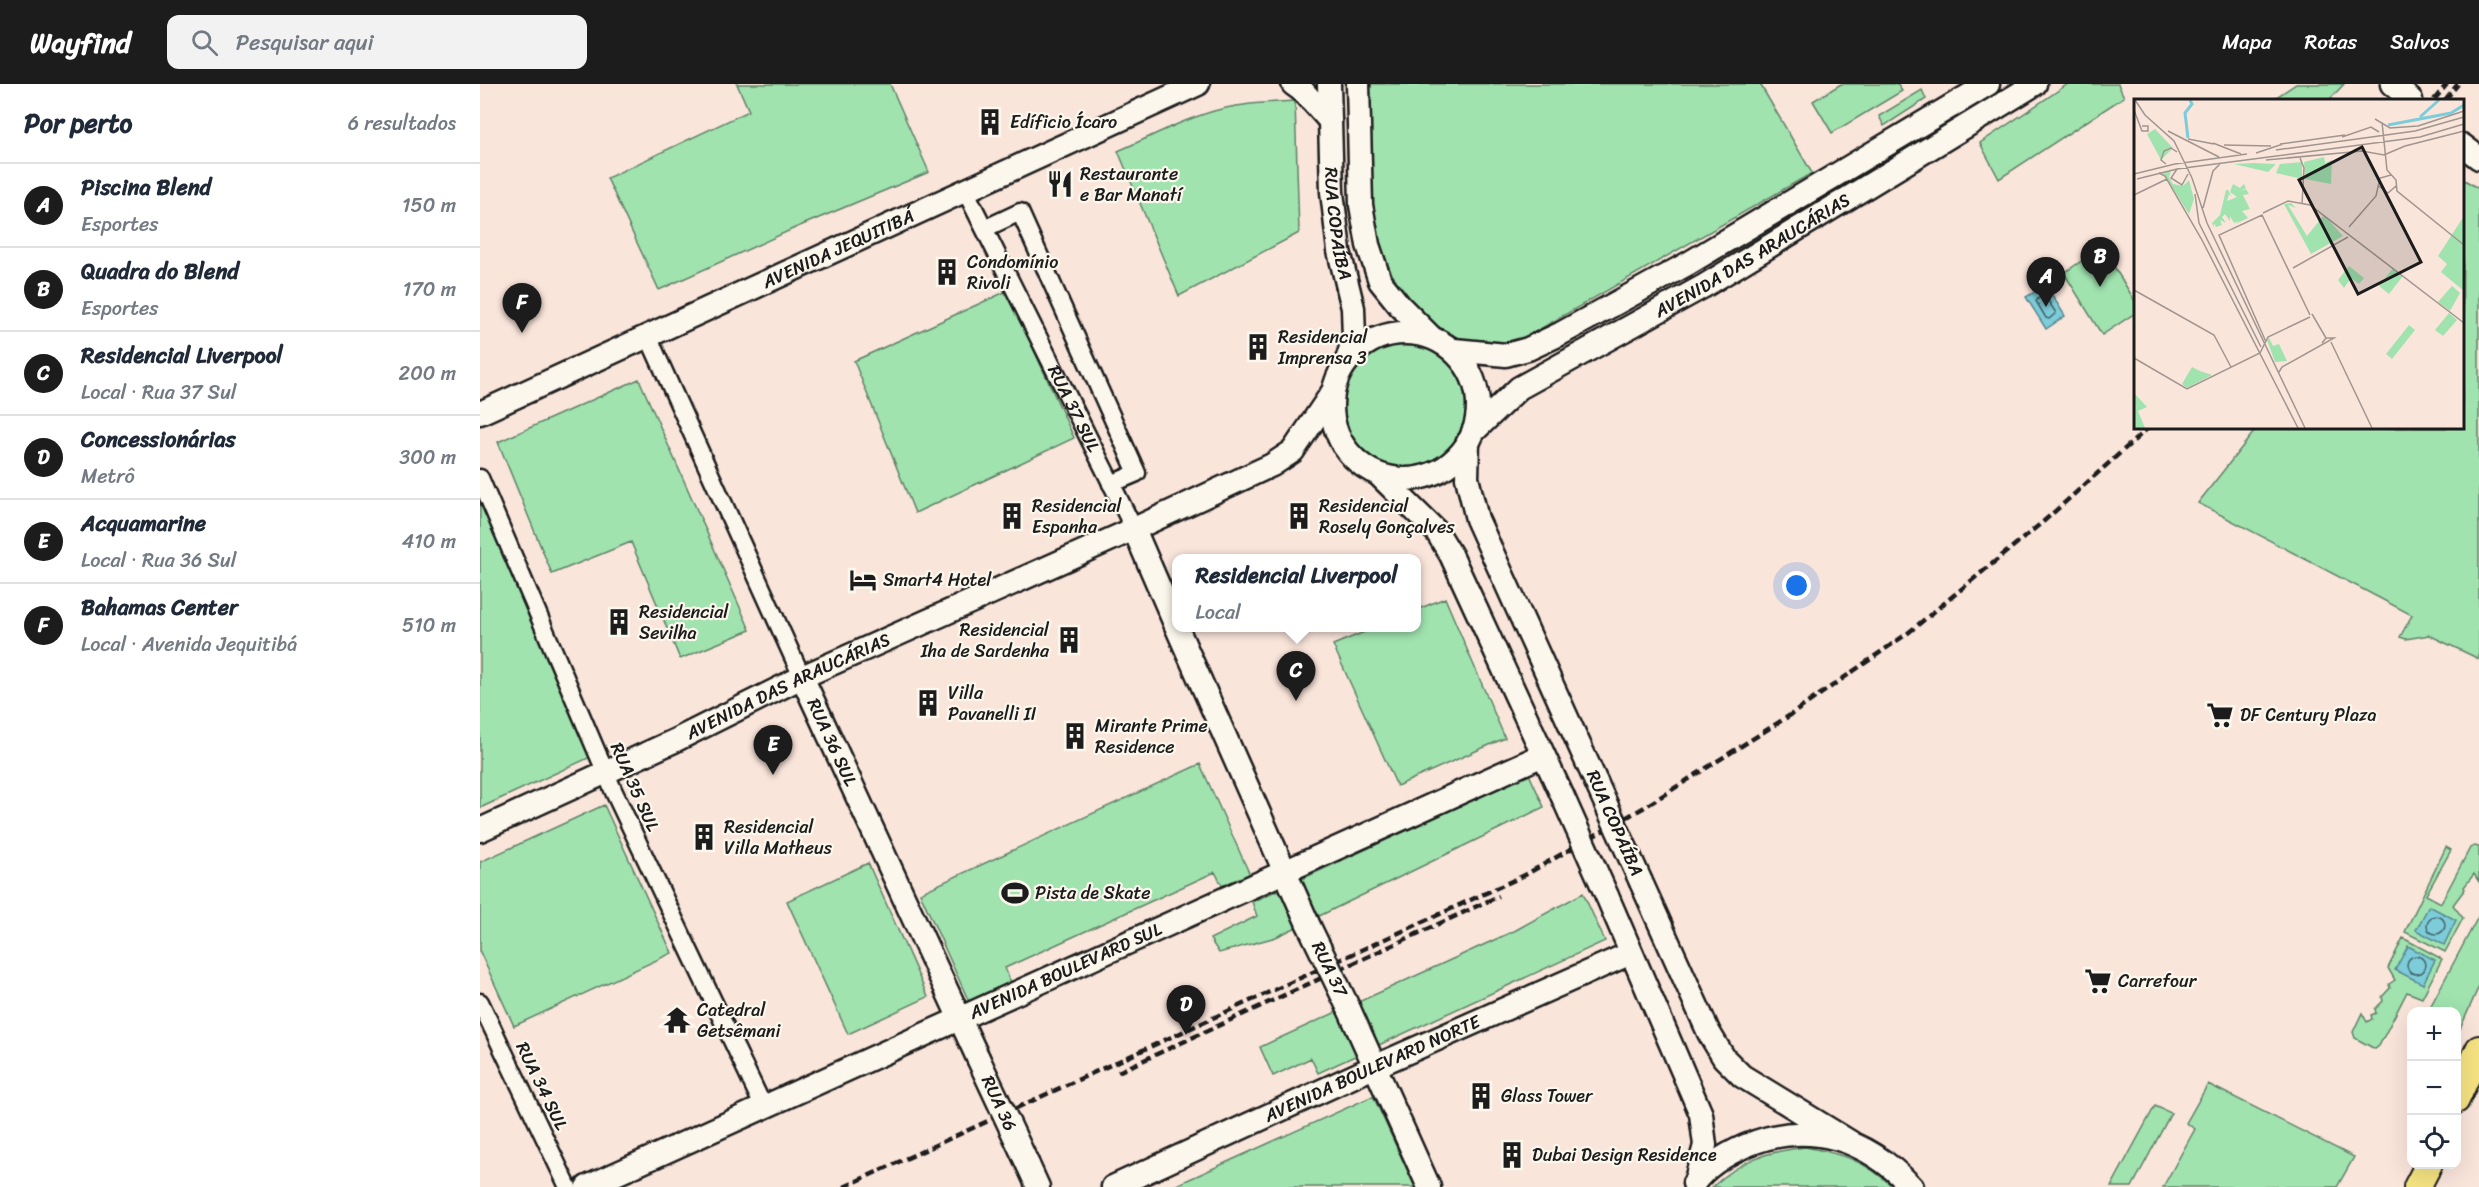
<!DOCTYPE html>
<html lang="pt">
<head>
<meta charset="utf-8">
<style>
  body { margin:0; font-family:Sriracha,sans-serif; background:#f2f2f3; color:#1f2937 }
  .controls { position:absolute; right:18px; bottom:18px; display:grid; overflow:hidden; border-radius:12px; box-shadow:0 6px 24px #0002 }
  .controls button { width:54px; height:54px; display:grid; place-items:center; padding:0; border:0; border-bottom:2px solid #e0e1e3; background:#fff; color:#1f2937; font:30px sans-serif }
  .you { position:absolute; left:1317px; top:502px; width:21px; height:21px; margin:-15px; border:4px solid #fff; border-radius:50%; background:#1a73e8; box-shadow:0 0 0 9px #1a73e833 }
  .badge { display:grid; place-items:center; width:39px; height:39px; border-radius:50%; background:#1c1c1c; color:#fff; font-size:20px; font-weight:700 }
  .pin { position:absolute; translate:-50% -50px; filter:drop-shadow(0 2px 3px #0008) }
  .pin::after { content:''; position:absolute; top:32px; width:21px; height:18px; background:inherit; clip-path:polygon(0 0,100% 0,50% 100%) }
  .popup { position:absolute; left:692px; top:470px; width:249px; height:78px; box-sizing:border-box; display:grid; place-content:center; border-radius:12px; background:#fff; filter:drop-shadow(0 2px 4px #0005); font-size:20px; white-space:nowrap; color:#747a83 }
  .popup b { font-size:22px; color:#1f2937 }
  .popup::after { content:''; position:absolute; left:50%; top:100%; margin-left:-12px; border:12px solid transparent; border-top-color:#fff }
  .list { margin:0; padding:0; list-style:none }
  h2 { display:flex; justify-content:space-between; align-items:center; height:78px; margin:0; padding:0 24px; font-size:26px }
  h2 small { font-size:20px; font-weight:400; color:#747a83 }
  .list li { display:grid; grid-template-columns:39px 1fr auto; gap:18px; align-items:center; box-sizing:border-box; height:84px; padding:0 24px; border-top:2px solid #e0e1e3 }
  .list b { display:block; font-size:22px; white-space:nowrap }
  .list p { margin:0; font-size:20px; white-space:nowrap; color:#747a83 }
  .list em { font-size:20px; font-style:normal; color:#747a83 }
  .icon { flex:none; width:33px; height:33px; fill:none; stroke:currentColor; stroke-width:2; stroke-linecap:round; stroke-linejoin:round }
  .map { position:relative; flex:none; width:1999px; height:1103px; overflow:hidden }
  header { display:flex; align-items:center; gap:36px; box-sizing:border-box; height:84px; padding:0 30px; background:#1c1c1c; color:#fff }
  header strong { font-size:28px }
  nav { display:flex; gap:33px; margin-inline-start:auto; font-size:21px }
  .search { width:420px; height:54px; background:#f2f2f3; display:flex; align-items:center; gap:15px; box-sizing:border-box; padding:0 21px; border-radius:12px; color:#747a83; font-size:22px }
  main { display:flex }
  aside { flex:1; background:#fff }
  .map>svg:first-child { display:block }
  .green { fill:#a0e3af; stroke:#5e8066; stroke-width:1.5 }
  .water { fill:#7dccd9; stroke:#56868d; stroke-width:1.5 }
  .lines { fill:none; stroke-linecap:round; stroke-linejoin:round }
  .shore { stroke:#436268; stroke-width:1.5 }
  .street-casing { stroke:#1c1c1c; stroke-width:21 }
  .secondary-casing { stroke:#1c1c1c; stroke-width:27 }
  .primary-casing { stroke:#1c1c1c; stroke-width:30 }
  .street { stroke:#fbf7ec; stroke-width:16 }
  .secondary { stroke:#fbf7ec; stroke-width:22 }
  .primary { stroke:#f5e382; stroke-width:26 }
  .rail { stroke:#1c1c1c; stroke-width:4.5; stroke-dasharray:9 4.5; stroke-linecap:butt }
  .secondary-bridge-casing { stroke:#1c1c1c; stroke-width:27; stroke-linecap:butt }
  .secondary-bridge { stroke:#fbf7ec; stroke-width:22 }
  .labels { text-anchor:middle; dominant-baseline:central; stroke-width:4.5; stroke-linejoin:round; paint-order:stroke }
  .poi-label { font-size:18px; fill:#1c1c1c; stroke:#fbf7ec; text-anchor:start }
  .street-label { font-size:18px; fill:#1c1c1c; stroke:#fbf7ec }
  .inset-river { fill:none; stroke:#7dccd9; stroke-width:3 }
  .inset-road { fill:none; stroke:#a1958f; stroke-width:1.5 }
  .view { fill:#1c1c1c; fill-opacity:0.15; stroke:#1c1c1c; stroke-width:3 }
  .inset-edge { fill:none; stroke:#1c1c1c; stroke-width:3 }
</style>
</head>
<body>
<header>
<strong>Wayfind</strong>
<div class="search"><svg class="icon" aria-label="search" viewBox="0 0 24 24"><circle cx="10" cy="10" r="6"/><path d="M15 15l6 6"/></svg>Pesquisar aqui</div>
<nav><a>Mapa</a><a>Rotas</a><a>Salvos</a></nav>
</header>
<main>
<aside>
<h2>Por perto<small>6 resultados</small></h2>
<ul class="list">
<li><span class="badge">A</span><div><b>Piscina Blend</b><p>Esportes</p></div><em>150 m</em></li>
<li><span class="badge">B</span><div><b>Quadra do Blend</b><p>Esportes</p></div><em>170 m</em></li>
<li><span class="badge">C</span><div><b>Residencial Liverpool</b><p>Local · Rua 37 Sul</p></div><em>200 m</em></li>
<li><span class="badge">D</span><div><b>Concessionárias</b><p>Metrô</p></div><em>300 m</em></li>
<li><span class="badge">E</span><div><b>Acquamarine</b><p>Local · Rua 36 Sul</p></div><em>410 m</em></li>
<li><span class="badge">F</span><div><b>Bahamas Center</b><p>Local · Avenida Jequitibá</p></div><em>510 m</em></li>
</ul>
</aside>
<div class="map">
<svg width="1999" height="1103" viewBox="0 0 1999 1103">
  <rect width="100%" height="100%" fill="#fae5db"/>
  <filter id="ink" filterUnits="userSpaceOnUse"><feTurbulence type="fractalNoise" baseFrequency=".0167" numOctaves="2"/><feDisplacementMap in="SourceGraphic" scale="12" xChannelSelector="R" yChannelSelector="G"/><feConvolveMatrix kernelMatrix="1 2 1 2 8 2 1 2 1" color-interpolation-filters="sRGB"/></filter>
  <g filter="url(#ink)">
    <path class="green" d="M257 0H410L449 88 315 144 179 206 127 94 269 27Z
      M887 0H1280L1332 89 1037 258C992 261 970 258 938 225 878 164 888 79 887 0Z
      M1361 0H1418L1422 7 1352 49 1333 17Z
      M1588 0H1638L1644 13 1519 95 1500 59Z
      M1816 0H1864L1851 14 1853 16H1792Z
      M1442 6 1446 15 1404 42 1399 32Z
      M815 17 819 149 699 212 638 67C673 52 709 32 746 24 769 19 792 18 815 17Z
      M1983 95 1999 105V575L1949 551 1926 555 1920 553 1932 531 1718 419 1777 344H1982Z
      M1622 163 1655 217V229L1622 251 1584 189Z
      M527 207 594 354 435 429 374 277Z
      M857 322a67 67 0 1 1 134 0a67 67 0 1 1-134 0Z
      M159 295 270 546 200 575 151 458 72 490 18 358Z
      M0 413 115 671 0 724Z
      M965 514 1025 654 917 702 853 561 894 544H936V526Z
      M720 680 771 793 744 805 735 788 525 884 532 901 490 920 440 809Z
      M1049 690 1064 723 796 853 739 869 730 855 777 832 772 818Z
      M124 721 192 869 34 942 0 868V778Z
      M1994 762 1999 763V798L1994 790 1984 803 1985 805 1973 821 1983 834 1965 868 1925 848 1966 763 1971 766 1946 811 1961 819 1990 764Z
      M388 779 448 913 368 950 307 817Z
      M1103 809 1125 857 838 989 831 974 793 992 780 963 1036 846Z
      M1999 831V902L1977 952 1976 928 1948 927Z
      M1923 854 1962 875 1942 914 1927 908 1899 962 1895 965 1875 954 1873 948 1882 929 1887 938 1892 935 1891 931 1896 929 1895 925 1903 917 1902 913 1910 904 1909 900 1915 896 1908 884Z
      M1728 1000 1874 1073 1857 1103H1683L1715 1045 1706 1039Z
      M893 1012 935 1103H692Z
      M1675 1022 1691 1029 1652 1103H1631Z
      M1325 1063C1362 1070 1385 1076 1413 1103H1232C1265 1074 1282 1069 1325 1063Z"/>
    <path class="water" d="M1566 201 1585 232 1566 245 1546 213Z
      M1949 822 1976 836 1964 861 1936 846Z
      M1928 862 1955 876 1943 900 1915 886Z"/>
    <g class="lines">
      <path class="shore" d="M1562 211 1565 212 1576 229 1569 235 1566 234 1556 217Z
        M1947 841a9 9 0 1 1 18 0a9 9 0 1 1-18 0Z
        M1927 881a9 9 0 1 1 18 0a9 9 0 1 1-18 0Z"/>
      <defs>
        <g id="street">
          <path id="s1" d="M486 108 654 445"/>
          <path d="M506 144 540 128 657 389 631 400"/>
          <path d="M168 252 322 593"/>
          <path d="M0 394 134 708 284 1024"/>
          <path d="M0 918 88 1103"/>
        </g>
        <g id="secondary">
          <path d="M813 0 824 8 850 37"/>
          <path id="s2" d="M849 0 852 108 859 167 873 224 874 254 867 276"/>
          <path d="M878 0 881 121 888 161 900 197 920 222 951 253"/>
          <path d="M1912 0 1931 16"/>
          <path d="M1982 61 1999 74"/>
          <circle cx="925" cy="322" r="73"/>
          <path d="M974 266 1026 271 1048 265 1080 250 1209 179 1508 0"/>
          <path id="s3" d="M0 329 718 0"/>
          <path id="s4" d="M993 348 1039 304 1224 202 1555 0"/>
          <path d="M988 358 987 394 997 435 1116 698"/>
          <path d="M900 392 957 448 971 471 1082 711"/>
          <path d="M654 445 696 542"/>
          <path d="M697 544 828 840"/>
          <path id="s5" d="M322 593 498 974"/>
          <path id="s6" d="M0 746 194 657 322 593 654 445 792 381 813 367 852 309"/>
          <path d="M1161 798 1229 949 1244 974 1262 992 1370 1058"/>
          <path d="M1127 812 1221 1030 1225 1061 1216 1096"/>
          <path d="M869 925 949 1103"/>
          <path d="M548 1081 558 1103"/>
          <path d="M1214 1099C1226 1083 1247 1070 1265 1062 1328 1035 1386 1054 1432 1103"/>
          <path id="s7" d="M107 1103 1063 671"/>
          <path id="s8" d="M633 1103 885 987 1151 869"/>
        </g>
        <path id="primary" d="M1976 1016 1999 965
          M1937 1103 1949 1080"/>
      </defs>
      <use href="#street" class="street-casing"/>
      <use href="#secondary" class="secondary-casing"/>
      <use href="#primary" class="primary-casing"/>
      <use href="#street" class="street"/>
      <use href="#secondary" class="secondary"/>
      <use href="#primary" class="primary"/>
      <path class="rail" d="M1954 16 1967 0
        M1965 16 1978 0
        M638 988 1019 812
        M364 1103 1045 791 1163 724 1312 630 1428 549 1564 437 1668 344"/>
      <defs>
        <g id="secondary-bridge">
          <path d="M1116 698 1161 798"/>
          <path d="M1082 711 1127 812"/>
          <path id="s9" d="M828 840 869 925"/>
          <path id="s10" d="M498 974 548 1081"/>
        </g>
      </defs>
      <use href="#secondary-bridge" class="secondary-bridge-casing"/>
      <use href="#secondary-bridge" class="secondary-bridge"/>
    </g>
  </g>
  <defs>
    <symbol id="building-bare" viewBox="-9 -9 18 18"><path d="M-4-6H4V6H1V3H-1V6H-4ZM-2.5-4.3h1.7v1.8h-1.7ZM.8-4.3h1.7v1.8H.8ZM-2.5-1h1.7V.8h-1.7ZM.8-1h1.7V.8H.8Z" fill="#1c1c1c" stroke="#fbf7ec" stroke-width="2.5" paint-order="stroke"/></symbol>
    <symbol id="restaurant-bare" viewBox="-9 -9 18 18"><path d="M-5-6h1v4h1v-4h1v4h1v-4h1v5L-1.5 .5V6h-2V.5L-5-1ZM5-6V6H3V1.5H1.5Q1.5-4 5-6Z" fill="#1c1c1c" stroke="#fbf7ec" stroke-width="2.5" paint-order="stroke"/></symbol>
    <symbol id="hotel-bare" viewBox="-9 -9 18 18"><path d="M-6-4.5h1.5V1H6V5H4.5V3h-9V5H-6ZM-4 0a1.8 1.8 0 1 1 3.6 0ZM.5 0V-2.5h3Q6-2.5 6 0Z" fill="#1c1c1c" stroke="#fbf7ec" stroke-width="2.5" paint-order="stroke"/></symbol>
    <symbol id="supermarket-bare" viewBox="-9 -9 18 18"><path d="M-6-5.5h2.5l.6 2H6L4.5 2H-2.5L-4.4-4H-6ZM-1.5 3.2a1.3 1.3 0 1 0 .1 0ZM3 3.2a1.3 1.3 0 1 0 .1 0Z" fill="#1c1c1c" stroke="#fbf7ec" stroke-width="2.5" paint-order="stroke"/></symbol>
    <symbol id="stadium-bare" viewBox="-9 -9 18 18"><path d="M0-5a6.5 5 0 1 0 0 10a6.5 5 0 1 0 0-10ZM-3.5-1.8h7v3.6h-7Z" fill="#1c1c1c" stroke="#fbf7ec" stroke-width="2.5" paint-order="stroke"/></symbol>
    <symbol id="temple-bare" viewBox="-9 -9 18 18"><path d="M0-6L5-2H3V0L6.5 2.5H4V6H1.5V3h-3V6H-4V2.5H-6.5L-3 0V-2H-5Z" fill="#1c1c1c" stroke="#fbf7ec" stroke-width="2.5" paint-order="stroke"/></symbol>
  </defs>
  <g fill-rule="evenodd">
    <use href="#building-bare" x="491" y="19" width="38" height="38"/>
    <use href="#restaurant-bare" x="561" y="81" width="38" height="38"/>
    <use href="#building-bare" x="448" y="169" width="38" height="38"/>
    <use href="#building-bare" x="759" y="244" width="38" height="38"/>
    <use href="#building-bare" x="513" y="413" width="38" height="38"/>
    <use href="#building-bare" x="800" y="413" width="38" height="38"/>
    <use href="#hotel-bare" x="364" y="477" width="38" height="38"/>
    <use href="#building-bare" x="120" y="519" width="38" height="38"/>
    <use href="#building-bare" x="570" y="537" width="38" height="38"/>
    <use href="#building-bare" x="429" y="600" width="38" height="38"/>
    <use href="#supermarket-bare" x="1721" y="612" width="38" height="38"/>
    <use href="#building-bare" x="576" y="633" width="38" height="38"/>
    <use href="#building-bare" x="205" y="734" width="38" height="38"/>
    <use href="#stadium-bare" x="516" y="790" width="38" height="38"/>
    <use href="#supermarket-bare" x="1599" y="878" width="38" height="38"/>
    <use href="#temple-bare" x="178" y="917" width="38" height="38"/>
    <use href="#building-bare" x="982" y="993" width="38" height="38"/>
    <use href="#building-bare" x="1013" y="1052" width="38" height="38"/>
  </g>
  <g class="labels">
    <g class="poi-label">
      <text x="530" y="38">Edíficio Ícaro</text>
      <text x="600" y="90">Restaurante<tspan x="600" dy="21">e Bar Manatí</tspan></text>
      <text x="487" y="178">Condomínio<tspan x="487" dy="21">Rivoli</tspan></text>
      <text x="798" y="253">Residencial<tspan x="798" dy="21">Imprensa 3</tspan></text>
      <text x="552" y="422">Residencial<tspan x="552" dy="21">Espanha</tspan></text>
      <text x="839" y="422">Residencial<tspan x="839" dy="21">Rosely Gonçalves</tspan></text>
      <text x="403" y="496">Smart4 Hotel</text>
      <text x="159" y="528">Residencial<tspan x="159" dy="21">Sevilha</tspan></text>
      <text x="569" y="546" text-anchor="end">Residencial<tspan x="569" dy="21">Iha de Sardenha</tspan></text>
      <text x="468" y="609">Villa<tspan x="468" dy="21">Pavanelli II</tspan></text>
      <text x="1760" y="631">DF Century Plaza</text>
      <text x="615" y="642">Mirante Prime<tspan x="615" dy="21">Residence</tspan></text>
      <text x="244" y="743">Residencial<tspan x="244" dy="21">Villa Matheus</tspan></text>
      <text x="555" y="809">Pista de Skate</text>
      <text x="1638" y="897">Carrefour</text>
      <text x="217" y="926">Catedral<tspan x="217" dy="21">Getsêmani</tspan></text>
      <text x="1021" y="1012">Glass Tower</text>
      <text x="1052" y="1071">Dubai Design Residence</text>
    </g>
    <g class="street-label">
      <text stroke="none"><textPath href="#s2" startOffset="140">RUA COPAÍBA</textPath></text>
      <text stroke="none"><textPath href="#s3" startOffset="394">AVENIDA JEQUITIBÁ</textPath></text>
      <text stroke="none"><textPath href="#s4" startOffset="332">AVENIDA DAS ARAUCÁRIAS</textPath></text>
      <text stroke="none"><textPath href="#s1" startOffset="242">RUA 37 SUL</textPath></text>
      <text stroke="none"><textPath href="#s6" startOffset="340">AVENIDA DAS ARAUCÁRIAS</textPath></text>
      <text stroke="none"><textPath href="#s5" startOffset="72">RUA 36 SUL</textPath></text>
      <text transform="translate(155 703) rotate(66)">RUA 35 SUL</text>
      <text transform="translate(1135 739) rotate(66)">RUA COPAÍBA</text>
      <text stroke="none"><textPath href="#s9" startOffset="50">RUA 37</textPath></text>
      <text stroke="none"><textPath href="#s7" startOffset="525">AVENIDA BOULEVARD SUL</textPath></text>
      <text stroke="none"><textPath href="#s8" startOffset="285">AVENIDA BOULEVARD NORTE</textPath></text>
      <text transform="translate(62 1002) rotate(64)">RUA 34 SUL</text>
      <text stroke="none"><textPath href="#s10" startOffset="50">RUA 36</textPath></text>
    </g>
  </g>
  <g transform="translate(1654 15)">
    <rect width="330" height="330" fill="#fae5db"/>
    <path d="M21 30 39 49 27 61 13 35ZM190 58 191 64 198 61 197 85 171 80 170 63ZM168 63V80L142 74 146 65ZM120 64 141 65V66L134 73 100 65ZM37 72 35 78 39 85 49 87 55 81 60 100 55 115 29 74ZM99 85 106 89 110 85 112 89 105 93 112 90 115 95 109 96 116 110 108 112 114 119 101 125 105 122 100 124 96 117V122L91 115 88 118 92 124 86 121 88 126 82 128 80 124V129L78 124 86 116 92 91H94L98 98 95 95 93 102 103 98 96 93ZM157 104 162 109 154 106 173 137 190 116 209 137 177 155 150 105ZM330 117V192L307 173 313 165 304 157ZM215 167 230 179 225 185 217 179 210 189 204 181ZM259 169 269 177 255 195 245 187ZM318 187 326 194 316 212 304 203ZM315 214 323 221 309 237 301 231ZM275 226 281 231 258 260 252 255ZM135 239 139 247 145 245 153 262 141 263 133 241ZM58 268 66 272 78 276 53 289 48 285ZM0 294 13 308 4 312 11 329H0Z" fill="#a0e3af"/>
    <path class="inset-river" d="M286 18 305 1M254 26 317 14 330 6M54 39 51 14 58 5 56 1"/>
    <path class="inset-road" d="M1 1 11 16 40 42 58 79 73 124 171 329M0 11 8 32H14V27H8M241 20 256 29 284 27 330 12M248 23 253 71 262 81 263 92 330 146M34 32 85 58M208 38 237 28 245 33M54 40 80 45M79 44 107 55M146 45 211 36M90 46 137 47M142 51 281 32 330 18M122 54 149 45M166 59 170 69 168 105M132 61 228 52 250 56 271 47 330 32M32 65 27 61 30 52 37 49 43 53M41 65 113 55M25 74 31 77 68 141 164 329M0 75 41 65M54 75 48 86 37 79 43 70 286 38 330 25M3 80 43 70M245 87 254 94 262 87M61 95 65 124 127 248M0 96 33 80M69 109 79 72 86 65M129 114 154 102 176 106 330 224M215 128 242 97 246 79 257 76M159 169 214 138M0 191 80 236 97 268M178 215 192 239M132 243 85 136 128 116 176 216M197 243 238 329M0 259 53 290 126 254 134 238 176 218M145 273 148 268 200 239H192L188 244"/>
    <path class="view" d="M228 48 287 163 224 195 165 81Z"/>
    <rect width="330" height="330" class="inset-edge"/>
  </g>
</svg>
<div class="controls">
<button>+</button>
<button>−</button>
<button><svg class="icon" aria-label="locate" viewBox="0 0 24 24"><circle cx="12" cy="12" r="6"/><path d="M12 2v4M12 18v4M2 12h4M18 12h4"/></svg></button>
</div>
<div class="you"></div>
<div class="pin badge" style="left:1566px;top:223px">A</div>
<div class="pin badge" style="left:1620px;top:203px">B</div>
<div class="pin badge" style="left:816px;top:617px">C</div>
<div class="popup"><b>Residencial Liverpool</b>Local</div>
<div class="pin badge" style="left:706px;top:951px">D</div>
<div class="pin badge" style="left:293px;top:691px">E</div>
<div class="pin badge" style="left:42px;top:249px">F</div>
</div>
</main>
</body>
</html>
